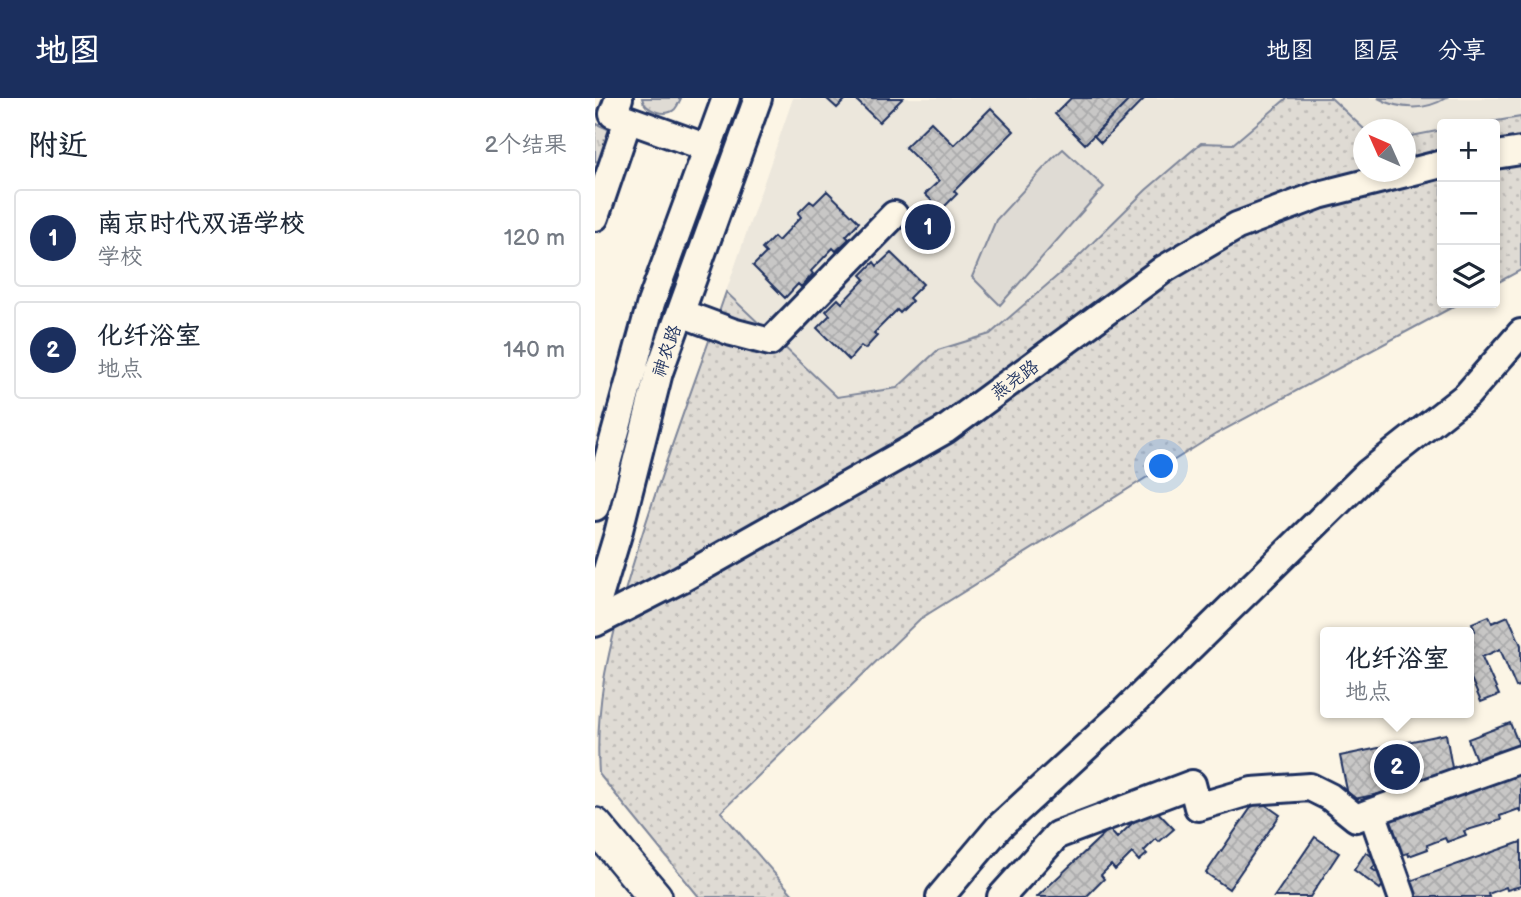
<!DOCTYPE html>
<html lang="zh">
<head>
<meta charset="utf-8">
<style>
  body { margin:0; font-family:"Balsamiq Sans","LXGW WenKai TC",sans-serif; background:#f2f2f3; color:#1f2937 }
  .controls { position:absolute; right:21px; top:21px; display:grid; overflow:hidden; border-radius:7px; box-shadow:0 4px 10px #0003 }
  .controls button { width:63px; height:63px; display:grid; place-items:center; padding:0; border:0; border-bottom:2px solid #e0e1e3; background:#fff; color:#1f2937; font:35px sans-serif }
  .compass { position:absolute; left:758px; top:21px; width:63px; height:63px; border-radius:50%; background:#fff; box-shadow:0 4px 10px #0003; rotate:315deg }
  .you { position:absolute; left:567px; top:369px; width:24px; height:24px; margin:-18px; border:5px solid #fff; border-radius:50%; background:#1a73e8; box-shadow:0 0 0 10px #1a73e833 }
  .badge { display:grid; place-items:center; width:46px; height:46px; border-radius:50%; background:#1b2f5e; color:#fff; font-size:23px; font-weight:700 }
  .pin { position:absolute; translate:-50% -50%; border:4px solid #fff; box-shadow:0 2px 7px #0006 }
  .popup { position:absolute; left:725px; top:529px; width:154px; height:91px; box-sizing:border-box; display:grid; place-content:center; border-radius:7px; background:#fff; filter:drop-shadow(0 2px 5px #0005); font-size:23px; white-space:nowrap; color:#747a83 }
  .popup b { font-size:26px; color:#1f2937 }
  .popup::after { content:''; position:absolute; left:50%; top:100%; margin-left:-14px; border:14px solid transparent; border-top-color:#fff }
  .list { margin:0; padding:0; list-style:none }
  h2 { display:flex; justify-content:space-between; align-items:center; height:91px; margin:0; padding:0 28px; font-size:30px }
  h2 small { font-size:23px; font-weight:400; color:#747a83 }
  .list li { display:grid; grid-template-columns:46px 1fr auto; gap:21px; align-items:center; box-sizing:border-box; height:98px; margin:0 14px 14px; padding:0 14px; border:2px solid #e0e1e3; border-radius:7px }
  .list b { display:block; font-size:26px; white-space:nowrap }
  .list p { margin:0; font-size:23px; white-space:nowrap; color:#747a83 }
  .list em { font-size:23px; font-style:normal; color:#747a83 }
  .icon { flex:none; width:38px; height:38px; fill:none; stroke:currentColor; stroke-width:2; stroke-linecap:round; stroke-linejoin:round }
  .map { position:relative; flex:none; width:926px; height:799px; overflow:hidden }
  header { display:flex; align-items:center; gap:42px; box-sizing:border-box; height:98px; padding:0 35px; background:#1b2f5e; color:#fff }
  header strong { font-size:33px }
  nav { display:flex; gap:38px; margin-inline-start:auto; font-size:24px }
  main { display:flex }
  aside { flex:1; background:#fff }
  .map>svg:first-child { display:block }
  .built { fill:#ece7dc }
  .grass { fill:url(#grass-tufts); stroke:#7d8599; stroke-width:2 }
  .park { fill:url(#park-dots); stroke:#7d8599; stroke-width:2 }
  .garden { fill:#dfdbd4; stroke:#7d8599; stroke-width:2 }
  .building { fill:url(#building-cross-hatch); stroke:#1b2f5e; stroke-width:2 }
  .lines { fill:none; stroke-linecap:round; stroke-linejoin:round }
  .minor-casing { stroke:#1b2f5e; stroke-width:32 }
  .major-casing { stroke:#1b2f5e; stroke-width:38 }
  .minor { stroke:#fcf5e5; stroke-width:26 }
  .major { stroke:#fcf5e5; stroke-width:33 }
  .labels { text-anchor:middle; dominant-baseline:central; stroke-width:5; stroke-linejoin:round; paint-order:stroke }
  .street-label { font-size:18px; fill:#1b2f5e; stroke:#fcf5e5 }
</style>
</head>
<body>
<header>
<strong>地图</strong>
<nav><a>地图</a><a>图层</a><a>分享</a></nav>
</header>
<main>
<aside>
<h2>附近<small>2个结果</small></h2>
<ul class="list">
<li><span class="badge">1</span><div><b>南京时代双语学校</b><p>学校</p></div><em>120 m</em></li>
<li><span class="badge">2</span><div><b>化纤浴室</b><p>地点</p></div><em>140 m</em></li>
</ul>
</aside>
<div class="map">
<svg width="926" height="799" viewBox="0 0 926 799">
  <defs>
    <pattern id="grass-tufts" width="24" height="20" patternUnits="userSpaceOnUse" patternTransform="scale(1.75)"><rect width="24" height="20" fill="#dfdbd4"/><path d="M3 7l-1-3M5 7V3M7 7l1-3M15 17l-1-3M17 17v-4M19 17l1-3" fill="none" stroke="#bfbcb8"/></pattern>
    <pattern id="park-dots" width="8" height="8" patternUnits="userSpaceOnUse" patternTransform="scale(1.75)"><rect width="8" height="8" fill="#dfdbd4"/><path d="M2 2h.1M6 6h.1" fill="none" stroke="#bfbcb8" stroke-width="1.8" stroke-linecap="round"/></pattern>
    <pattern id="building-cross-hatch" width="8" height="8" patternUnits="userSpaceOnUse" patternTransform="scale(1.75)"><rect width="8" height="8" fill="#c8c7c6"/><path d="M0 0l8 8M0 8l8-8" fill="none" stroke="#ababac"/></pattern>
  </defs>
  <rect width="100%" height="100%" fill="#fcf5e5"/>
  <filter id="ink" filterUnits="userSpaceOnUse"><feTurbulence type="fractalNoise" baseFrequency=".0143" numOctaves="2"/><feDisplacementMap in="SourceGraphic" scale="14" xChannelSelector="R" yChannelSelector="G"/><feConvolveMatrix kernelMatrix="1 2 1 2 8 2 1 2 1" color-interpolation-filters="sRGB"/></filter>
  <g filter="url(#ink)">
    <path class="built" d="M198 0H692L638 46 606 45 551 92 475 167 395 236 343 252 302 290 242 299 131 194Z
      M736 0H926V19L883 26H847V32L811 39 810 32 769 31Z"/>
    <path class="grass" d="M47 0H86C84 4 83 8 80 11 70 20 49 12 47 0Z
      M2 26 17 33 9 66 0 63V32Z"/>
    <path class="park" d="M692 0H736L769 31 768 74H810L811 39 847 32V205H865L621 336 325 521 126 714 200 799H104L4 676C0 608 12 558 30 493 59 392 97 293 131 194L242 299 302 290 343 252 395 236 475 167 551 92 606 45 638 46Z
      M926 19V172L900 186V26H883Z"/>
    <path class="garden" d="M783 0H851C830 13 805 12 783 0Z
      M468 51 509 89 405 207 377 179 401 122 457 61Z"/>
    <path class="building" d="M231 0H252L242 10Z
      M259 0H308L284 24Z
      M476 0H536L490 46 460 16Z
      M536 0H550L506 45 499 38Z
      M396 10 419 33 359 93 362 96 346 112 330 96 344 83 310 49 336 24 359 47Z
      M232 93 264 124 251 138 254 141 241 153 238 150 216 173 218 176 206 189 203 186 190 200 158 168 171 155 167 151 179 139 183 143 206 119 203 115 215 103 219 106Z
      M296 155 328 186 314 200 317 203 305 215 302 212 279 235 282 238 270 251 266 248 254 262 222 230 235 217 231 213 243 201 247 205 270 181 266 177 279 164 282 168Z
      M894 518 897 525 913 518 926 547V587L921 589 905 551 887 559 904 597 886 604 874 576V535L880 533 877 525Z
      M915 625 924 647 882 664 873 641Z
      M851 636 859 681 754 702 745 658Z
      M926 667V715L924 711 905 718 906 722 869 733 871 737 852 744 850 740 832 747 833 751 814 758 813 755 801 759 788 722Z
      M662 701 685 717 634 791 611 775Z
      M556 707 579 731 564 744 561 741 549 753 552 756 544 763 537 755 520 772 516 767 506 777 509 781 491 799H442L514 731 522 740Z
      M720 739 744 755 715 799H679Z
      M926 744V788L912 792 911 789 893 796 894 799H817L812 784Z
      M771 754 783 763 777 771 792 781 785 791 759 772Z"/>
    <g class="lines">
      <defs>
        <path id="minor" d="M24 0 18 16 113 50
          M900 57 926 53
          M0 119 33 22
          M86 215 137 234 175 244 299 117
          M0 409 56 205 131 0
          M0 512 23 436 64 274 163 0
          M0 525 86 481 350 332 569 171 642 128 724 97 847 66
          M345 799 404 729 526 617 773 375 872 297 926 235
          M406 799 462 737 597 686 603 709 657 693 715 689 735 699 761 720 777 714
          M807 799 777 714 926 661"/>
        <path id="major" d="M0 727 60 799"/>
      </defs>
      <use href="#minor" class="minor-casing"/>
      <use href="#major" class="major-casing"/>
      <use href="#minor" class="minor"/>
      <use href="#major" class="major"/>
    </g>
  </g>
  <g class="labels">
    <g class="street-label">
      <text transform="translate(72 253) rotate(-71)">神农路</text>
      <text transform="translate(420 282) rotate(-36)">燕尧路</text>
    </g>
  </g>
</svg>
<div class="controls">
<button>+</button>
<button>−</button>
<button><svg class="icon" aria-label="layers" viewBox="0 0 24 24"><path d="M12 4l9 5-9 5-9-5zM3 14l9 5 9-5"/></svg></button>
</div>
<svg class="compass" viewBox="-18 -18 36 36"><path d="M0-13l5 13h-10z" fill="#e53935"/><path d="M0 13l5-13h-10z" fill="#747a83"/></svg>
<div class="you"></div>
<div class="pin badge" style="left:333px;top:129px">1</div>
<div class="pin badge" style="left:802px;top:669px">2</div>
<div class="popup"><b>化纤浴室</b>地点</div>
</div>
</main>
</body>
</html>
